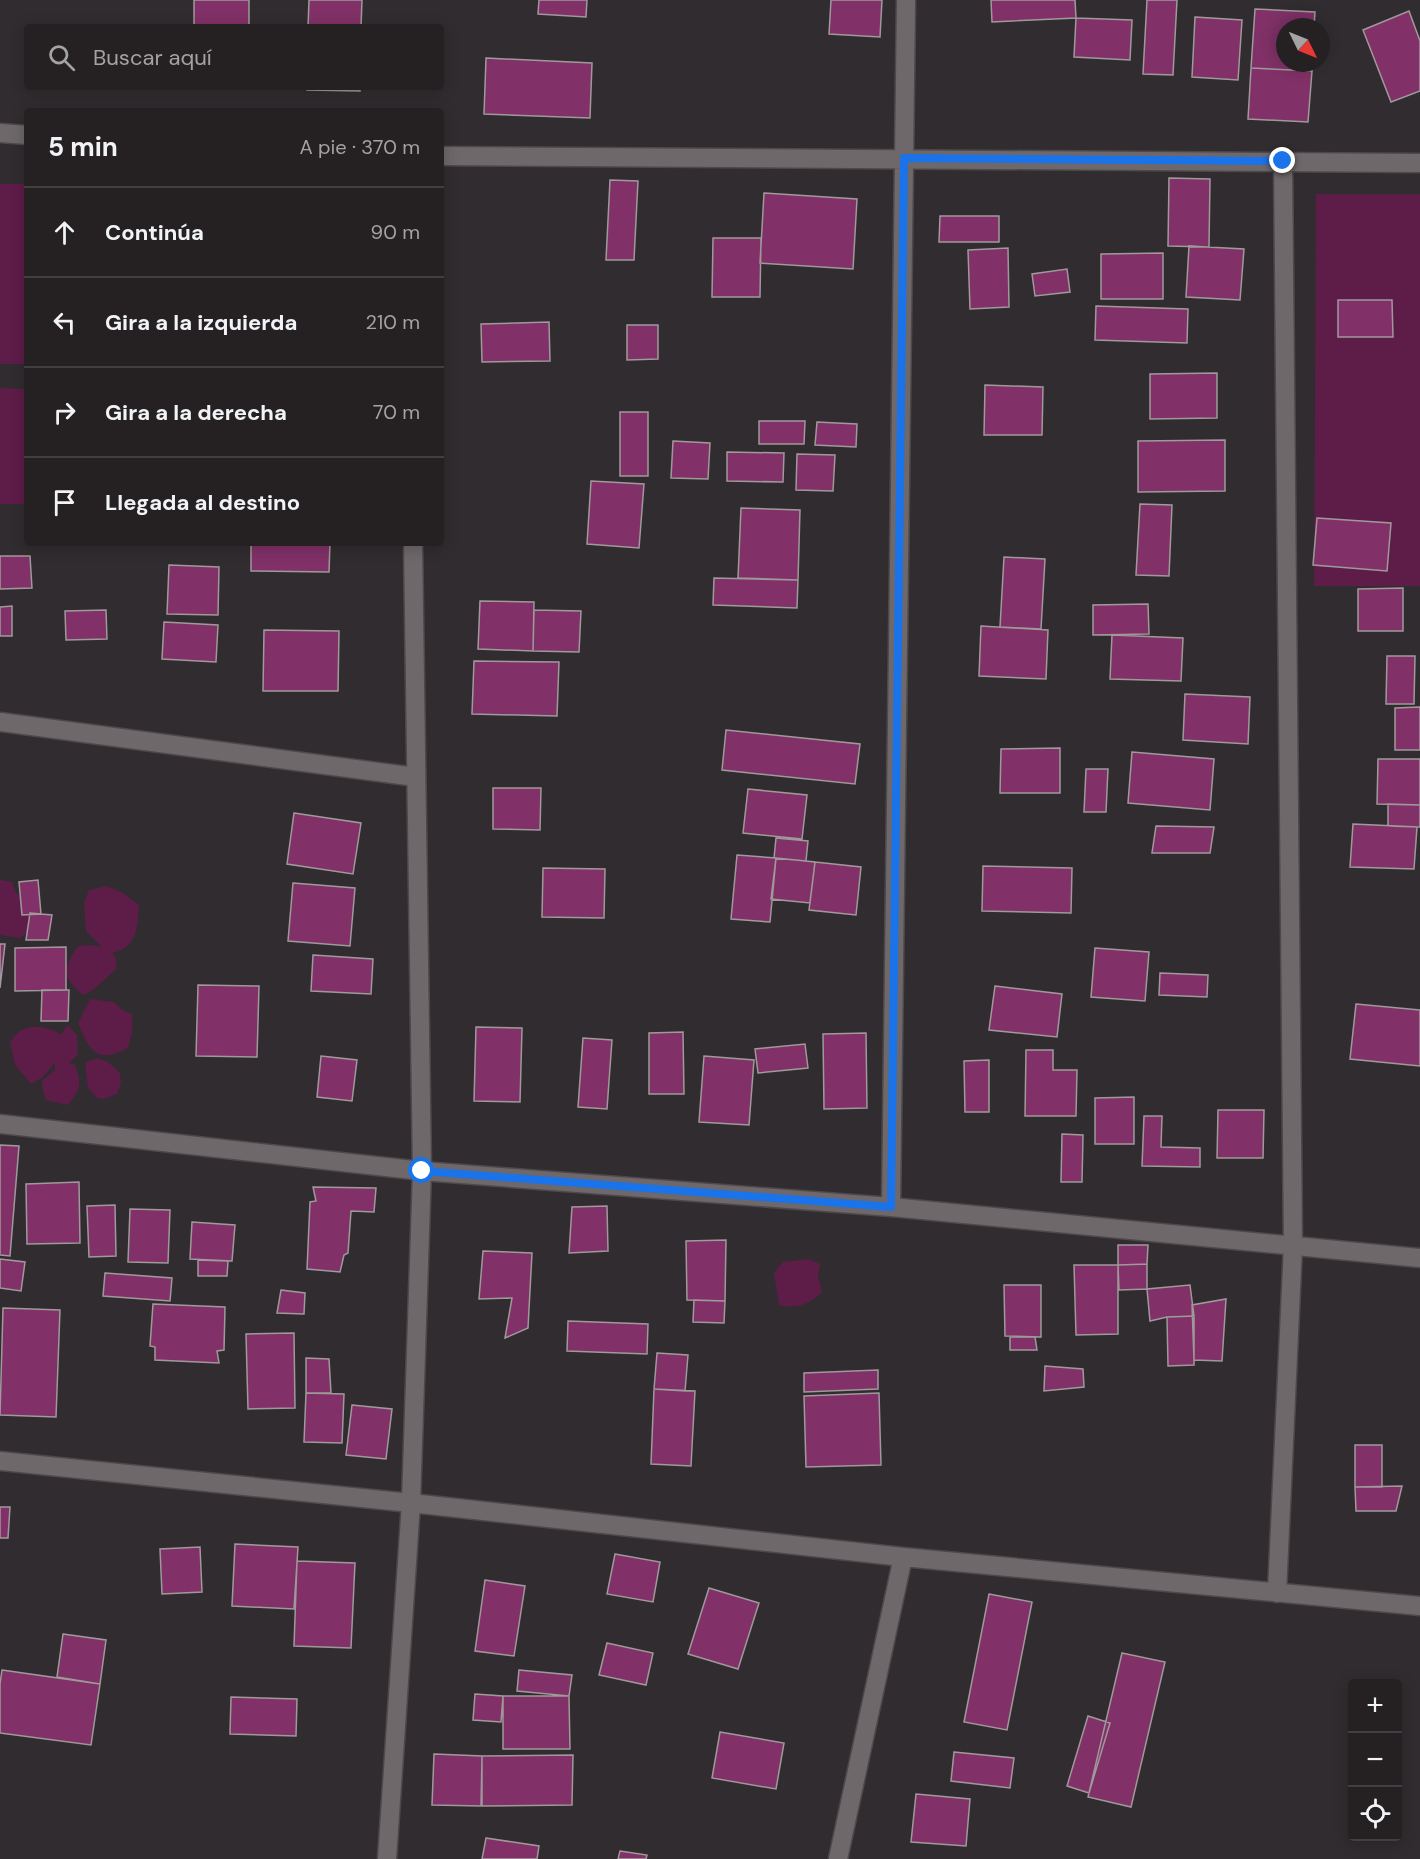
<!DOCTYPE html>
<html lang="es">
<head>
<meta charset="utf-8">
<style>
  body { margin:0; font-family:"DM Sans",sans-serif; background:#312e30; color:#f1f3f6 }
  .controls { position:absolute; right:18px; bottom:18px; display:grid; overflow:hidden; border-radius:6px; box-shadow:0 3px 15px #0003 }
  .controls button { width:54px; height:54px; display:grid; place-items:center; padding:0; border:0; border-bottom:2px solid #423e41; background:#252123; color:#f1f3f6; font:30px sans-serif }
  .compass { position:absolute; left:1276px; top:18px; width:54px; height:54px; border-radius:50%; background:#252123; box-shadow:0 3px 15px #0003; rotate:133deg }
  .stop { position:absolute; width:18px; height:18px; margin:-14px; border:4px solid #1a73e8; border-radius:50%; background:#fff }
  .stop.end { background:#1a73e8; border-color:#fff; box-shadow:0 2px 6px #0008 }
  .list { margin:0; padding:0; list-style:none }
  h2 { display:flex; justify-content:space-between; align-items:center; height:78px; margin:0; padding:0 24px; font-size:26px }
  h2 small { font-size:20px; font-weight:400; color:#a3a3a6 }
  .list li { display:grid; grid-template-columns:39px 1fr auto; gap:18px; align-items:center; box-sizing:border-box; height:90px; padding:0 24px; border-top:2px solid #423e41 }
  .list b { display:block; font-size:22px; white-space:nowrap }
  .list em { font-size:20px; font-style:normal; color:#a3a3a6 }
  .icon { flex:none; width:33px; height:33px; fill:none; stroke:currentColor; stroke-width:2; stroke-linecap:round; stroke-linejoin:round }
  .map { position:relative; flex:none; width:1420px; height:1859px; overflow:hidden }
  .search { position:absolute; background:#252123; box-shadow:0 3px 15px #0003; left:24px; top:24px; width:420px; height:66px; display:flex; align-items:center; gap:15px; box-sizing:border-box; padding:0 21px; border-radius:6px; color:#a3a3a6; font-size:22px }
  .panel { position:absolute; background:#252123; box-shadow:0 3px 15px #0003; left:24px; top:108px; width:420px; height:438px; border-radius:6px }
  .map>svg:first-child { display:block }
  .green { fill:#5d1d48 }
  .building { fill:#813167; stroke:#9f999c; stroke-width:1.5 }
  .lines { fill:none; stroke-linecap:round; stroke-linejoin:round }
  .minor-casing { stroke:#4d494b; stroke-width:21 }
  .minor { stroke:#6e686b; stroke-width:18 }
  .route { stroke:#1a73e8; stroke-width:8 }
</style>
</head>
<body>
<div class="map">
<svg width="1420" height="1859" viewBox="0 0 1420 1859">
  <rect width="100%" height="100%" fill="#312c2f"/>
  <path class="green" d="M0 184H27V364H0Z
    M1316 194H1420V586H1314Z
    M0 388 27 389V504H0Z
    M0 880 12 882 14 889 30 913 29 931 20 938 0 935Z
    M107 886 123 893 139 905C138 927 137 948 112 953L116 958V969L93 990 83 995C61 976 63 969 78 946L91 945 102 947 86 931 84 903 89 890Z
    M90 999 114 1002 122 1010 132 1014V1032L128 1048C97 1064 90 1052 78 1023Z
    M67 1025 77 1035 78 1054 69 1063 75 1065C82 1084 81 1089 68 1105L46 1100 42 1088V1081L55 1070V1062L43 1077 31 1084 15 1065 10 1042C13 1038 16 1034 20 1031 32 1023 51 1027 61 1035Z
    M97 1058 108 1062 120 1073 121 1083 117 1094 104 1099 97 1098 88 1088 85 1063Z
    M809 1259 820 1264 818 1276 822 1292C809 1305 796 1309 779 1305L774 1273 783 1262Z"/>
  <path class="building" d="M194 0H249V27H194Z
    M309 0H362L361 27H308Z
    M539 0H587L586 17 538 14Z
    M831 0H882L880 37 829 34Z
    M991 0H1075L1076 18 992 22Z
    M1147 0H1177L1173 75 1143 74Z
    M1255 9 1315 12 1314 27H1285V63H1312V71L1251 68Z
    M1409 11 1420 41V91L1391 102 1363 30Z
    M1195 17 1242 20 1238 80 1192 77Z
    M1076 18 1132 20 1130 60 1074 57Z
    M486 58 592 63 590 118 484 114Z
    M1251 68 1312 71 1308 122 1248 119Z
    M307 87H360V91L307 90Z
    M1169 178 1210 179 1209 247 1168 246Z
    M610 180 638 181 634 260H606Z
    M764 193 857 199 853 269 760 263Z
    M940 216H999V242H939Z
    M713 238H761L760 297H712Z
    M1189 246 1244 249 1240 300 1186 297Z
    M1008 248 1009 307 970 309 968 250Z
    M1163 253V299H1101V254Z
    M1067 269 1070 292 1035 296 1032 274Z
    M1338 300H1392L1393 337H1338Z
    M1096 306 1188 309 1187 343 1095 340Z
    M549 322 550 361 482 362 481 324Z
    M627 325H658V359L627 360Z
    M1217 373V418L1150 419V374Z
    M985 385 1043 387 1042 435H984Z
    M620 412H648V476H620Z
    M759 421H805L804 444H759Z
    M817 422 857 424 856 447 815 445Z
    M1225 440V491L1138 492V441Z
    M673 441 710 443 708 479 671 478Z
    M727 452 784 453 783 482 727 481Z
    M797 454 835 455 833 491 796 490Z
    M591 481 644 484 639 548 587 544Z
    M1140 504 1172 505 1169 576 1136 575Z
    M741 508 800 510 798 580 738 578Z
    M1317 518 1391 523 1387 571 1313 565Z
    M251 543H330L329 572 251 571Z
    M0 556H30L32 588 0 589Z
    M1004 557 1045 559 1041 629 1000 627Z
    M169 565 219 567 218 615 167 614Z
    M714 578 798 580 797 608 713 605Z
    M1403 588V631H1358V589Z
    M480 601 534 602 533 651 478 649Z
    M1148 604 1149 634 1093 635V605Z
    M12 606V636H0V607Z
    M106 610 107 639 66 640 65 611Z
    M534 610 581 611 579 652 533 651Z
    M164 622 218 625 216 662 162 659Z
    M981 626 1048 630 1046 679 979 676Z
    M264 630 339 631 338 691H263Z
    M1112 635 1183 638 1181 681 1110 679Z
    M1387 656H1415L1414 704H1386Z
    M474 661 559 662 557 716 472 714Z
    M1185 694 1250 697 1248 744 1183 740Z
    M1420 707V750H1395V708Z
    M726 730 860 744 855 784 722 770Z
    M1060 748V793H1000L1001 749Z
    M1132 752 1214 759 1210 810 1128 803Z
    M1378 759H1420V805L1377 804Z
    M1086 769H1108L1106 812H1084Z
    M493 788H541L540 830 493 829Z
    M748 789 807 795 802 839 743 833Z
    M1388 804 1420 805V827L1388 826Z
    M294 813 361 823 353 874 287 864Z
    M1353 824 1417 827 1414 869 1350 867Z
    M1156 826 1214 827 1210 853H1152Z
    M776 838 808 841 806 861 774 858Z
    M737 855 776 858 770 922 731 919Z
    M776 858 815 862 810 903 771 899Z
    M815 862 861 867 856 915 809 910Z
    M983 866 1072 868 1071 913 982 911Z
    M543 868 605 869 604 918 542 917Z
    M38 880 41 914 22 915 19 882Z
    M293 883 355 888 350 946 288 941Z
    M30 913 52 915 48 940H26Z
    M0 944H5L0 988Z
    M66 947V990L15 991V948Z
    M1095 948 1149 952 1145 1001 1091 997Z
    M313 955 373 959 371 994 311 991Z
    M1160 973 1208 975 1207 997 1159 995Z
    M198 985 259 986 257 1057 196 1056Z
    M995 986 1062 994 1057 1037 989 1030Z
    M42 990H69L68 1021H41Z
    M1356 1004 1420 1010V1066L1350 1059Z
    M476 1027 522 1028 520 1102 474 1101Z
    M683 1032 684 1094H649V1033Z
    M866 1033 867 1108 824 1109 823 1034Z
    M583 1038 612 1040 607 1109 578 1107Z
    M805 1044 808 1068 758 1073 755 1049Z
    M1026 1050H1053V1070H1077L1076 1116H1025Z
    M321 1056 357 1060 352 1101 317 1097Z
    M704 1056 754 1060 749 1125 699 1122Z
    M989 1060V1112H965L964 1061Z
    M1134 1097V1144H1095V1098Z
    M1218 1110H1264L1263 1158H1217Z
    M1144 1116H1162L1161 1147 1200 1148V1167L1142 1166Z
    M1062 1134 1083 1135 1082 1182H1061Z
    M0 1145 19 1146 10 1256 0 1255Z
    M79 1182 80 1243 27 1244 26 1184Z
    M313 1187 376 1188 374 1212 351 1211 348 1253 344 1255 340 1272 307 1269 310 1202 316 1201Z
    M115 1205 116 1256 89 1257 87 1206Z
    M607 1206 608 1251 569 1253 572 1207Z
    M130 1209 170 1210 168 1263 128 1262Z
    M192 1222 235 1225 232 1261 190 1259Z
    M726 1240 725 1301 687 1300 686 1241Z
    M1118 1245H1148L1147 1264 1118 1265Z
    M483 1251 532 1253 528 1328 505 1338 512 1298 479 1299Z
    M0 1259 25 1262 21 1291 0 1288Z
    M198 1260 228 1261 227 1276H198Z
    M1147 1264V1289L1119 1290 1118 1265Z
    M1074 1265H1118V1334L1076 1335Z
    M105 1273 172 1278 170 1301 103 1296Z
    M1004 1285H1041V1337L1005 1336Z
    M1190 1285 1194 1316 1167 1317 1150 1321 1147 1289Z
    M281 1290 305 1293 304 1314 277 1313Z
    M1226 1299 1222 1361 1194 1360 1192 1305Z
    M694 1300 725 1301 724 1323 693 1322Z
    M153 1304 225 1307 224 1350 217 1351 219 1363 155 1360V1347L150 1346Z
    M3 1308 60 1310 56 1417 0 1415Z
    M1194 1316V1365L1168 1366 1167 1317Z
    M568 1321 648 1324 647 1354 567 1351Z
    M294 1333 295 1408 248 1409 246 1334Z
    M1010 1337H1035L1037 1350H1010Z
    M657 1353 688 1355 685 1391 654 1389Z
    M306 1358 329 1359 331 1393H306Z
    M1045 1366 1083 1369 1084 1387 1044 1391Z
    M878 1370V1389L804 1392V1373Z
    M654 1389 695 1391 691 1466 651 1464Z
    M306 1393 344 1394 342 1443 304 1442Z
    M879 1393 881 1465 806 1467 804 1396Z
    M352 1405 392 1409 386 1459 346 1455Z
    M1355 1445H1382V1487H1355Z
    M1402 1486 1396 1511H1356L1355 1487Z
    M0 1507H10L8 1538H0Z
    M235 1544 298 1547 294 1609 232 1606Z
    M200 1547 202 1592 162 1594 160 1549Z
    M615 1554 660 1562 653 1602 607 1594Z
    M297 1561 355 1563 351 1648 294 1646Z
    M485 1580 525 1586 514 1656 475 1651Z
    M709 1588 759 1603 738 1669 688 1654Z
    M989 1594 1032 1602 1007 1730 964 1722Z
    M63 1634 106 1640 100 1684 57 1677Z
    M607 1643 653 1653 646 1685 599 1675Z
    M1122 1653 1165 1662 1131 1807 1088 1797Z
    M2 1670 100 1684 91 1745 0 1733V1684Z
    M519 1670 572 1675 569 1696 517 1691Z
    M475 1694 503 1696 501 1722 473 1720Z
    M503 1696H569L570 1749H503Z
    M231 1697 297 1699 296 1736 230 1734Z
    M1088 1716 1110 1723 1089 1793 1067 1786Z
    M720 1732 784 1743 776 1789 712 1778Z
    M954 1752 1014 1758 1010 1788 951 1781Z
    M434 1754 482 1756 481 1806 432 1805Z
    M573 1755 572 1805 482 1806V1756Z
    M916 1794 970 1799 966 1846 911 1842Z
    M486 1838 539 1846 537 1859H482Z
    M620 1851 647 1855 646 1859H618Z"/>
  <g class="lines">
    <defs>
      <path id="minor" d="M0 133 27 135
        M441 156 1420 163
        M0 722 416 777
        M0 1124 422 1171 891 1207 1420 1258
        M891 1207 906 0
        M0 1461 411 1503 903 1557 1420 1606
        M1277 1593 1293 1246 1283 161
        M387 1859 411 1503 422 1171 413 543
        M838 1859 903 1557"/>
    </defs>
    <use href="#minor" class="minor-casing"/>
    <use href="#minor" class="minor"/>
  </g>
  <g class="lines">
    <path class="route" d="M422 1171 891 1207 904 158 1283 161"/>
  </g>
</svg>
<div class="controls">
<button>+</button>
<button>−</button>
<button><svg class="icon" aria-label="locate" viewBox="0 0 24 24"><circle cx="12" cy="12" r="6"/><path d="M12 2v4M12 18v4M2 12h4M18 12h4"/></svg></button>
</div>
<svg class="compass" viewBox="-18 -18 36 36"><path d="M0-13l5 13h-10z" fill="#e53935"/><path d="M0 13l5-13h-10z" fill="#a3a3a6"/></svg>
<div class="stop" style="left:422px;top:1171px"></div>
<div class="stop end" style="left:1283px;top:161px"></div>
<div class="search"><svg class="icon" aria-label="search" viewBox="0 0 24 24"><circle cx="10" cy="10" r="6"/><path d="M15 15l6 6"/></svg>Buscar aquí</div>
<section class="panel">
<h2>5 min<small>A pie · 370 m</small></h2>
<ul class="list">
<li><svg class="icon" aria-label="ahead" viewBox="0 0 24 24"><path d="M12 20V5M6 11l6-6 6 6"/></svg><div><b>Continúa</b></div><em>90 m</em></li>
<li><svg class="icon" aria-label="left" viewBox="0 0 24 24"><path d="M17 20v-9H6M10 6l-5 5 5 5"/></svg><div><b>Gira a la izquierda</b></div><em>210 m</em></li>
<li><svg class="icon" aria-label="right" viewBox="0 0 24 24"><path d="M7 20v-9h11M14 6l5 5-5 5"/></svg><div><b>Gira a la derecha</b></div><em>70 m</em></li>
<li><svg class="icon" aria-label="arrive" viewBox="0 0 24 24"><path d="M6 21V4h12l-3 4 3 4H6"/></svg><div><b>Llegada al destino</b></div></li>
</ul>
</section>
</div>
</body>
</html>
